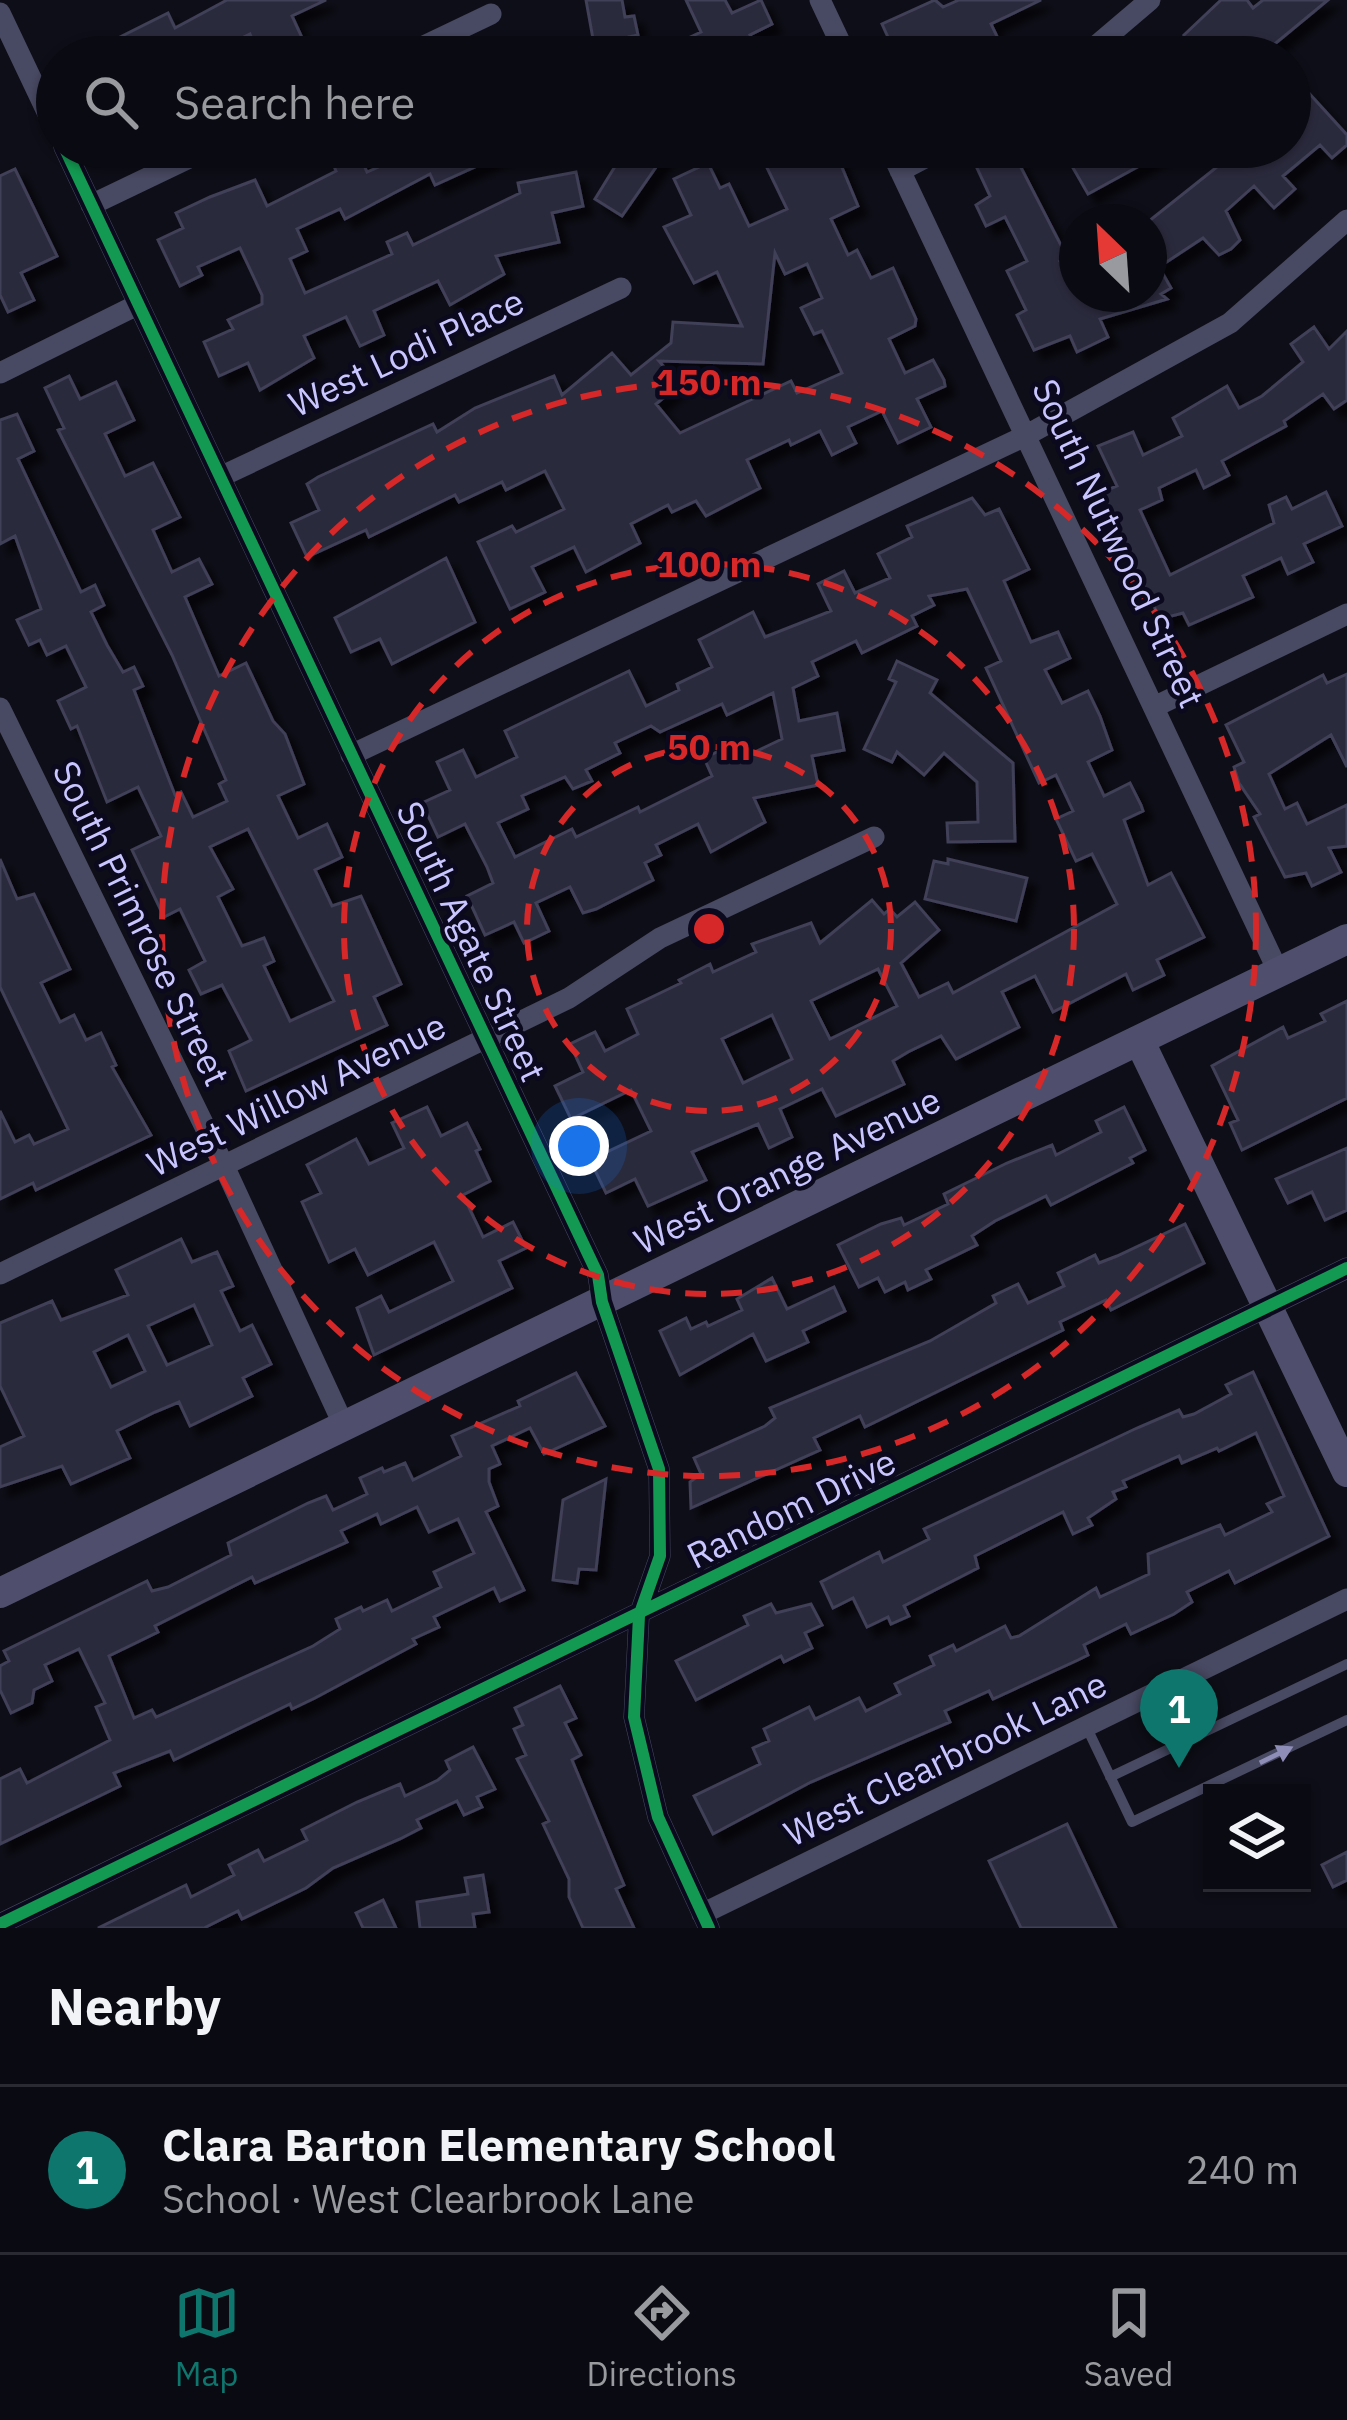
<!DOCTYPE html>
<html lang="en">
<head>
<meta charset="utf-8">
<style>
  body { margin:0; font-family:"IBM Plex Sans",sans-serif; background:#13131b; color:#f1f3f6 }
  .controls { position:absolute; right:36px; bottom:36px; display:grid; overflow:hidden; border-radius:0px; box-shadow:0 3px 9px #0004 }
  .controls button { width:108px; height:108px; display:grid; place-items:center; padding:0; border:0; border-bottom:3px solid #2a2b32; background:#0a0a12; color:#f1f3f6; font:60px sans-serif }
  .compass { position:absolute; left:1059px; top:204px; width:108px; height:108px; border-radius:50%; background:#0a0a12; box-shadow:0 3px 9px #0004; rotate:335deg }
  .you { position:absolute; left:579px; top:1146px; width:42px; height:42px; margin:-30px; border:9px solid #fff; border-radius:50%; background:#1a73e8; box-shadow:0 0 0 18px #1a73e833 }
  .badge { display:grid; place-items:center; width:78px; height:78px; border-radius:50%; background:#0f766e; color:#fff; font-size:39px; font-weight:700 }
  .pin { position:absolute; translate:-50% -99px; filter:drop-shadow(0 3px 6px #0008) }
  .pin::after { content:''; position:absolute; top:63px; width:42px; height:36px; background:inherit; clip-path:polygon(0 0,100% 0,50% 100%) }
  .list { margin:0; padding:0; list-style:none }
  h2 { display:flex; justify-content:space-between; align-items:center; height:156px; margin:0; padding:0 48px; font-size:51px }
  h2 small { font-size:39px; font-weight:400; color:#999a9f }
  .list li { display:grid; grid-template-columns:78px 1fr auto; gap:36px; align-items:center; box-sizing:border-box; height:168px; padding:0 48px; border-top:3px solid #2a2b32 }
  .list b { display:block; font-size:45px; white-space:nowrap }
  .list p { margin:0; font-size:39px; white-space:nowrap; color:#999a9f }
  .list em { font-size:39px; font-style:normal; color:#999a9f }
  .icon { flex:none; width:66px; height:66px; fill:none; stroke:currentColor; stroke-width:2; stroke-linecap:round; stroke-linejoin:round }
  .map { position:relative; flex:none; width:1347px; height:1928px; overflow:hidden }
  .search { position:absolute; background:#0a0a12; box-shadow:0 3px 9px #0004; left:36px; right:36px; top:36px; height:132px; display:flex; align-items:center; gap:30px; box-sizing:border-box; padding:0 42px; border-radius:66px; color:#999a9f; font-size:45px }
  .sheet { height:324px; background:#0a0a12 }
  nav { display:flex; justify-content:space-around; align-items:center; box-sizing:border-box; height:168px; border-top:3px solid #2a2b32; background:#0a0a12; font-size:33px; color:#999a9f }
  nav a { display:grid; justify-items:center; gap:6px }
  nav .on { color:#0f766e }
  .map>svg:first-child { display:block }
  .building { fill:#2b2a3c; stroke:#413f58; stroke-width:3; fill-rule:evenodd; filter:url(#shadow) }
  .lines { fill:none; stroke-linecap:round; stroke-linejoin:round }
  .lane { stroke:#484962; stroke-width:10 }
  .street { stroke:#484962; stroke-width:21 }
  .secondary { stroke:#4f4f6d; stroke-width:30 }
  .cycleway-casing { stroke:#0b091d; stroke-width:20 }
  .cycleway { stroke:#139951; stroke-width:12 }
  .oneway { fill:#8e8db8 }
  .ring { fill:none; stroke:#d62828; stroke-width:6; stroke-dasharray:21 15 }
  .labels { text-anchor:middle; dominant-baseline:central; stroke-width:9; stroke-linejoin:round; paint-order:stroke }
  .street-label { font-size:36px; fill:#c8c5ff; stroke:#0b091d }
  .centre { fill:#d62828; stroke:#0b091d; stroke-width:6 }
  .ring-label { font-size:36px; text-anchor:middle; font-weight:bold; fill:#d62828; stroke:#0b091d; stroke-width:9; stroke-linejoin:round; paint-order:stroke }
</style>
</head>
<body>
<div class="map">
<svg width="1347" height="1928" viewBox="0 0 1347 1928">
  <defs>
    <filter id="shadow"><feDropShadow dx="9" dy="9" stdDeviation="3" flood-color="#0009"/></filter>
  </defs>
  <rect width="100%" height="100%" fill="#0e0e18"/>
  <path class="building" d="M227 0H326L292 16 304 42 270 57H260L250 34 202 57H80L168 13 175 28Z
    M586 0H622L625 17 634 16 638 35 629 37 630 43 595 50Z
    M686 0H725L732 13 761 0 772 24 750 35 761 57H712L709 49 692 56 684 40 701 32Z
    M935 0 943 7 959 0H1041L991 24 1004 51 992 57H897L882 24Z
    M1221 0H1247L1253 8 1263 0H1328L1259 57H1204L1184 35Z
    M1307 91 1347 135V145L1332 158 1320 145 1283 176 1295 189 1274 208 1254 186 1226 211 1240 240 1231 249 1219 255 1203 238 1159 267 1171 288 1161 294 1167 299 1100 319 1108 337 1077 352 1070 336 1034 350 1017 315 1026 310 1007 271 1027 261 1005 217 986 226 976 205 990 196 976 166 1011 148 1066 255 1060 261 1077 282V294H1149V221L1242 147H1290V105Z
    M326 147H356L367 172 408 154 405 147H519L435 185 430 174 345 219 340 209 297 229 307 251 290 259 305 293 392 254 387 242 407 233 413 245 520 193 518 183 576 172 583 206 552 213 559 242 496 256 504 274 450 305 438 281 374 311 384 335 360 346 346 317 304 336 314 358 260 390 248 363 219 376 204 342 233 329 228 320 262 304V295L240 248 198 267 202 275 180 286 158 240 183 228 176 213 210 197 255 180 267 206 336 171Z
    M627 147H670L622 216 595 199Z
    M757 147H798L805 161 831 149 836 153 858 206 831 219 848 255 857 250 871 278 893 268 916 319 915 326 889 339 905 373 933 360 944 380 945 386 917 399 931 427 898 443 882 411 848 427 856 443 832 455 820 431 791 445 789 440 747 460 760 488 706 516 696 501 672 512 668 505 631 524 640 543 586 572 574 547 532 567 545 592 510 609 478 542 512 526 516 532 564 509 545 471 506 490 502 482 459 502 455 495 369 537 366 530 307 557 291 523 319 510 307 484 318 477 433 424 437 432 475 408 554 376 562 395 612 353 631 375 671 343 673 322 742 326 717 272 694 283 664 227 691 215 674 179 708 163 720 188 729 184 749 226 787 209ZM775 253 785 274 807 264 822 298 801 308 814 334 822 331 842 373 797 393 791 381 680 433 656 404 679 385 659 361 763 364Z
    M1061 147H1174L1088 194Z
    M15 169 57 256 21 273 34 300 8 312 0 295V176Z
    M1314 327 1329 349 1347 331V400L1334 409 1323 394 1284 421 1286 426 1222 461 1229 475 1204 488 1196 470 1159 488 1162 500 1140 510 1170 575 1274 523 1269 505 1286 497 1292 509 1326 492 1342 526 1304 544 1313 562 1288 574 1281 558 1243 576 1253 597 1189 625 1183 613 1160 619 1100 493 1117 486 1098 446 1133 432 1143 455 1182 436 1173 418 1227 386 1239 408 1262 396 1303 362 1291 344Z
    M69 376 80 399 116 382 134 420 105 434 125 476 153 463 180 517 153 530 172 572 199 559 212 584 185 597 219 676 246 663 273 721 285 734 304 784 278 796 298 838 327 824 342 857 315 870 332 906 361 896 401 984 374 997 387 1025 246 1091 229 1051 251 1040 222 985 201 994 189 970 205 961 180 909 164 917 132 850 161 836 138 787 107 802 77 726 71 729 58 701 86 687 66 646 47 655 40 640 29 645 17 620 41 609 15 536 0 544V420L17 414 34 451 18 459 81 592 95 585 104 605 91 612 107 645 123 672 134 667 143 686 134 690 175 795 181 792 193 817 227 801 219 784 226 780 172 655 58 430 64 428 45 388ZM248 829 334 1001 290 1021 264 966 274 961 264 938 242 946 218 897 233 889 210 847Z
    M972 498 985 515 999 509 1029 569 1004 581 1031 642 1058 632 1070 658 1045 670 1062 703 1088 691 1100 716 1112 750 1088 762 1104 796 1130 783 1141 805 1143 811 1124 820 1148 885 1171 873 1204 937 1157 960 1164 975 1133 990 1126 974 1053 1012 1035 976 1002 992 1019 1027 956 1059 941 1036 908 1052 893 1061 904 1084 836 1116 822 1089 780 1109 792 1137 769 1148 758 1124 692 1152 706 1180 648 1206 635 1179 606 1193 590 1160 651 1131 631 1090 571 1119 555 1086 583 1072 570 1044 595 1032 605 1051 638 1034 627 1009 681 983 679 980 710 964 713 972 756 952 752 944 811 923 820 943 872 900 884 914 890 909 897 917 915 902 939 930 901 963 919 997 948 983 953 993 1117 904 1092 854 1076 861 1056 819 1073 811 1056 775 1039 783 986 668 1001 661 967 589 929 596 934 605 912 616 917 626 862 653 856 641 812 662 818 676 793 688 799 721 837 713 844 750 812 756 818 785 754 798 765 822 711 852 698 824 656 845 661 855 645 863 653 880 596 909 583 913 570 887 536 903 549 931 524 943 514 922 485 935 467 896 493 883 487 867 465 824 438 837 422 803 450 790 437 762 463 750 476 777 517 757 505 731 629 671 646 706 679 690 677 684 712 667 699 640 753 612 765 637 831 611 818 584 844 571 855 593 890 578 878 554 912 537 907 526ZM773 693 782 739 736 761 730 746 704 758 712 776 640 812 638 807 576 837 572 829 515 857 498 823 528 809 522 796 565 777 573 789 592 781 586 770 620 753 615 743 651 726 660 732 722 704 727 715ZM878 969 897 1006 830 1039 811 1001ZM772 1015 792 1059 743 1083 722 1039Z
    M446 558 475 622 392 664 380 639 351 652 335 618Z
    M897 661 937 680 930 693 1013 763 1015 841 948 842 947 823 978 822 977 782 944 753 924 775 897 752 892 762 864 749 896 682 889 679Z
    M1347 674V767L1331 735 1269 774 1285 809 1297 803 1307 824 1347 805V846L1329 848 1341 872 1312 886 1306 873 1285 877 1254 817 1260 814 1239 783 1234 767 1244 762 1226 725 1323 675 1327 683Z
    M0 859 17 899 34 894 70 969 41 983 60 1022 74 1015 86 1040 101 1033 116 1065 112 1067 151 1135 36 1190 33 1183 0 1199V1111L15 1142 29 1135 34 1144 68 1129 0 987Z
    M948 859 1027 878 1016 921 925 899 934 861 948 864Z
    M1347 1001V1098L1242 1150 1230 1123 1238 1120 1212 1066 1283 1027 1288 1038 1325 1021 1321 1014Z
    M427 1107 441 1136 467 1123 480 1149 476 1151 490 1181 463 1195 483 1237 513 1222 526 1248 499 1261 512 1288 374 1355 357 1308 381 1296 389 1312 453 1281 434 1242 368 1275 355 1249 329 1262 302 1202 321 1193 307 1165 356 1139 369 1164 404 1148 392 1123Z
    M1124 1107 1145 1150 1130 1158 1133 1163 1051 1205 1046 1196 995 1221 972 1236 977 1245 926 1270 931 1279 908 1290 905 1282 885 1292 878 1278 859 1287 838 1245 881 1224 901 1218 904 1225 948 1204 944 1194 1007 1163 1052 1145 1056 1155 1101 1132 1096 1121Z
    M1347 1148V1210L1325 1220 1312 1192 1288 1203 1276 1179Z
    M1185 1224 1204 1263 1111 1310 1106 1300 1060 1322 1063 1330 865 1427 860 1416 814 1438 820 1450 691 1508 690 1482 701 1474 694 1458 765 1426 775 1418 770 1408 930 1341 996 1303 993 1296 1018 1284 1028 1303 1064 1286 1058 1273 1095 1255 1099 1263 1117 1256Z
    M181 1239 192 1262 217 1252 233 1286 221 1291 240 1331 252 1325 271 1364 243 1378 252 1396 190 1426 179 1402 155 1412 117 1431 130 1458 71 1484 62 1466 0 1487V1447L24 1436 0 1386V1323L52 1301 61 1320 128 1295 116 1270ZM194 1305 212 1345 167 1365 148 1326ZM128 1335 145 1371 111 1387 94 1352Z
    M772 1278 787 1309 834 1287 845 1311 803 1331 808 1342 766 1361 753 1334 680 1375 660 1331 686 1318 691 1329 706 1322 708 1326 742 1310 737 1299Z
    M1253 1372 1329 1536 1235 1583 1229 1571 1187 1592 1192 1602 1174 1614 1131 1634 1126 1624 1084 1645 1088 1655 1078 1660 993 1699 989 1691 945 1711 950 1722 811 1782 713 1834 694 1796 760 1764 753 1748 769 1741 764 1729 809 1707 815 1719 859 1698 866 1711 900 1694 895 1684 934 1665 930 1656 953 1645 956 1651 1005 1626 1011 1638 1019 1636 1096 1588 1100 1597 1149 1574 1148 1554 1220 1525 1225 1535 1272 1512 1267 1504 1284 1496 1256 1433 1219 1451 1217 1448 1182 1463 1179 1456 1123 1481 1126 1487 1113 1492 1116 1499 1088 1518 1092 1525 1073 1534 1063 1512 975 1556 978 1568 904 1606 909 1616 891 1624 888 1617 867 1627 853 1598 833 1608 821 1582 879 1552 883 1562 929 1539 924 1529 1137 1428 1179 1410 1183 1417 1194 1414 1231 1394 1226 1385Z
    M576 1373 605 1426 544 1454 530 1428 492 1446 500 1464 489 1469V1482L498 1506 486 1512 524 1590 500 1601 494 1588 434 1617 439 1627 413 1639 416 1644 315 1698 292 1709 290 1704 174 1760 170 1751 114 1773 120 1786 0 1844V1779L20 1769 27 1783 110 1740 96 1707 105 1703 79 1649 45 1665 52 1681 34 1690 32 1703 11 1713 0 1690V1666L9 1661 4 1651 147 1581 152 1591 168 1587 231 1555 228 1543 308 1503 326 1496 333 1510 367 1494 360 1478 382 1468 384 1472 405 1463 413 1480 461 1456 452 1436 520 1406 518 1401ZM417 1507 429 1532 458 1519 474 1553 434 1572 441 1587 392 1611 387 1600 363 1611 361 1607 336 1619 340 1629 313 1646 156 1717 152 1710 134 1718 109 1656 158 1632 155 1626 252 1577 255 1583 347 1542 341 1531 377 1514 381 1524Z
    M606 1479 596 1570 579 1569 577 1583 553 1580 563 1500Z
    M771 1604 776 1613 811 1604 822 1625 805 1633 812 1648 784 1662 781 1656 696 1700 676 1661 748 1625 744 1616Z
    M560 1686 576 1718 565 1723 581 1755 572 1760 624 1885 616 1889 634 1928H583L569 1897V1879L543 1824 549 1821 517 1759 526 1755 514 1729 523 1725 515 1708Z
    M473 1747 495 1789 477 1797 482 1807 464 1815 457 1801 417 1820 421 1828 400 1839 333 1868 306 1888 242 1919 238 1911 204 1928H98L186 1885 191 1897 234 1875 229 1865 258 1850 264 1861 307 1840 302 1830 357 1802 400 1784 405 1796 438 1780 450 1770 446 1761Z
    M1067 1824 1116 1928H1021L989 1861Z
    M1347 1852V1880L1333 1887 1322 1865Z
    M483 1875 489 1912 473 1914 475 1928H420L417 1902 468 1894 465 1878Z
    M383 1900 396 1928H363L356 1913Z"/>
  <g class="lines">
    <path class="lane" d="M1086 1726 1132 1822 1347 1720
      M1110 1777 1347 1664"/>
    <path class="street" d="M820 0 847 57
      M0 13 57 133
      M401 57 491 14
      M1083 57 1150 0
      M64 147 598 1275 602 1302 659 1469 660 1556 639 1616 634 1717 658 1817 709 1928
      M889 147 1279 973
      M900 171 946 147
      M91 205 212 147
      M0 373 135 306
      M220 477 621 288
      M1154 707 1347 614
      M0 708 225 1168 345 1428
      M351 755 1025 436 1230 323 1347 220
      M0 1274 569 998 660 938 874 837
      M702 1914 1347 1599
      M0 1924 1347 1268"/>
    <path class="secondary" d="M1140 1042 1347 1472
      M0 1593 1347 939"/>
    <defs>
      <path id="cycleway" d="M64 147 598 1275 602 1302 659 1469 660 1556 639 1616 634 1717 658 1817 709 1928
        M0 1924 1347 1268"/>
    </defs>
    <use href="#cycleway" class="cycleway-casing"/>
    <use href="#cycleway" class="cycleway"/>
  </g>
  <defs><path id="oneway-solid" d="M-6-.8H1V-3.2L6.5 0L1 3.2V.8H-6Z" transform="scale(3)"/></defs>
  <use class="oneway" href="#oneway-solid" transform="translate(1276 1755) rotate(-26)"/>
  <g class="ring">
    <circle cx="709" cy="929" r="182"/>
    <circle cx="709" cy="929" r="365"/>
    <circle cx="709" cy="929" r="547"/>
  </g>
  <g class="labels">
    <g class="street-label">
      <text transform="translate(406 352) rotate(-25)">West Lodi Place</text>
      <text transform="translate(1119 543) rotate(65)">South Nutwood Street</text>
      <text transform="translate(142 923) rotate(64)">South Primrose Street</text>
      <text transform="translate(472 941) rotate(65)">South Agate Street</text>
      <text transform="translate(296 1094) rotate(-26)">West Willow Avenue</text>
      <text transform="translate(787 1170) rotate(-26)">West Orange Avenue</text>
      <text transform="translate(791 1508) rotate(-26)">Random Drive</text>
      <text transform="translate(945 1758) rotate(-26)">West Clearbrook Lane</text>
    </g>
  </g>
  <circle cx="709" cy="929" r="18" class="centre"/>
  <g class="ring-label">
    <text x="709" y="395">150 m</text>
    <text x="709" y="577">100 m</text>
    <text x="709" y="760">50 m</text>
  </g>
</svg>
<div class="controls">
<button><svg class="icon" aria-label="layers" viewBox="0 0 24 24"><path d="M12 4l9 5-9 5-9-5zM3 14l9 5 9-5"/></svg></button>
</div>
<svg class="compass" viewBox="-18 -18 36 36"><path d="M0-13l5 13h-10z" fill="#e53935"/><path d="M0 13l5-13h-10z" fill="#999a9f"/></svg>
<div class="you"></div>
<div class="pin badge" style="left:1179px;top:1768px">1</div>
<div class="search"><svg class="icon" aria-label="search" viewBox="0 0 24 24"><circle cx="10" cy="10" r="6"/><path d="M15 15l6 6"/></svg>Search here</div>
</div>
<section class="sheet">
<h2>Nearby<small></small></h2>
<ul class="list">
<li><span class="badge">1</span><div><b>Clara Barton Elementary School</b><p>School · West Clearbrook Lane</p></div><em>240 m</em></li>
</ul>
</section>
<nav>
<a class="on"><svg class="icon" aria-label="map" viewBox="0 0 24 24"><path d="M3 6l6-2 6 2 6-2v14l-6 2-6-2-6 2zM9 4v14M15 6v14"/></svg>Map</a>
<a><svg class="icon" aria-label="directions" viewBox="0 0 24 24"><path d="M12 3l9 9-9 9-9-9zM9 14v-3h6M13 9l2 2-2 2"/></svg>Directions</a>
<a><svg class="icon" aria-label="saved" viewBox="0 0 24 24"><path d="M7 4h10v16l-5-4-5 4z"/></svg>Saved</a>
</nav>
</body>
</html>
